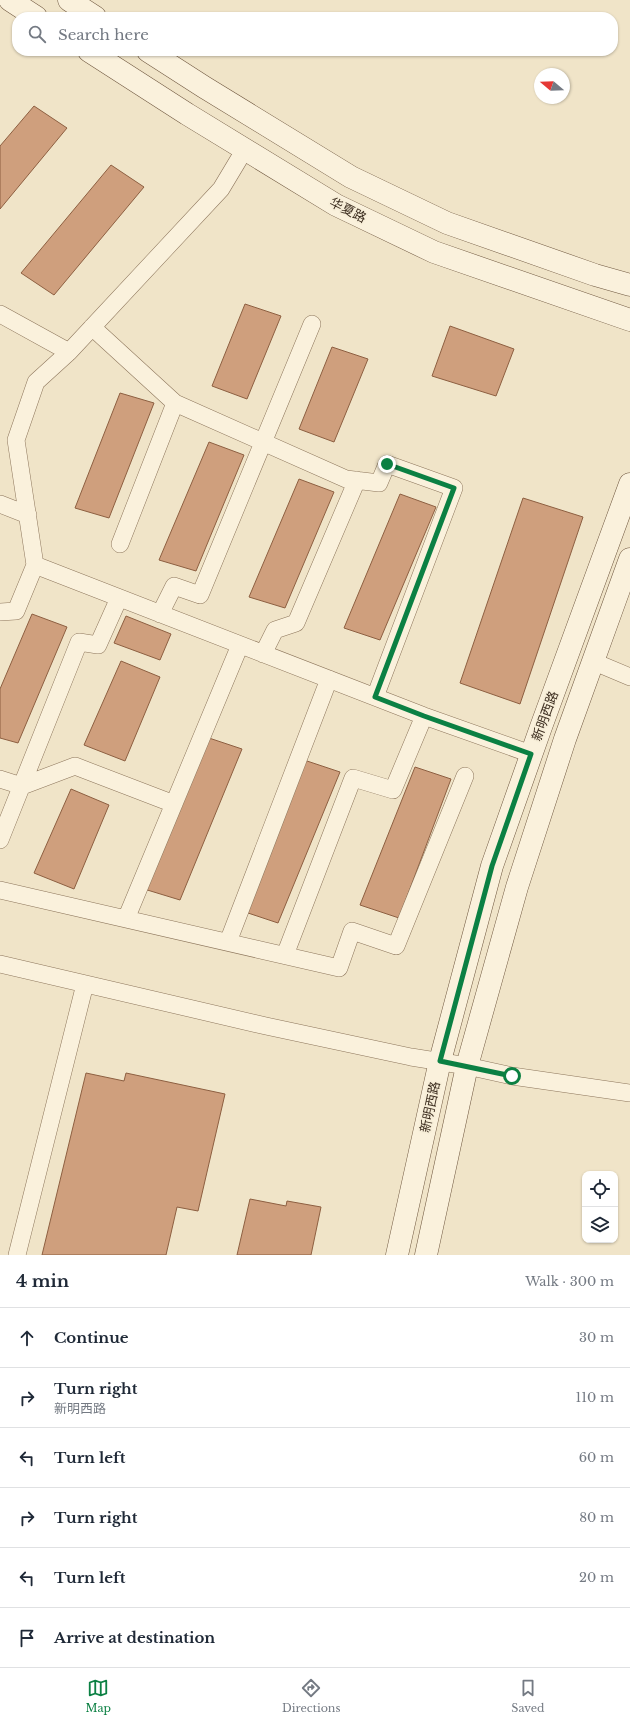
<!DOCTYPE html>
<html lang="en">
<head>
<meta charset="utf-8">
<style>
  body { margin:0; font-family:"Libre Baskerville","Noto Sans SC",serif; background:#f6f6f7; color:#1f2937 }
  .controls { position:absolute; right:12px; bottom:12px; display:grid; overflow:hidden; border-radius:8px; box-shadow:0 1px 3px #0004 }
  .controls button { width:36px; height:36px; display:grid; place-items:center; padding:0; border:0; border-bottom:1px solid #e0e1e3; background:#fff; color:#1f2937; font:20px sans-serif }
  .compass { position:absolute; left:534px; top:68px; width:36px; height:36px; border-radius:50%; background:#fff; box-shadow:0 1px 3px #0004; rotate:289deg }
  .stop { position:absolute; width:12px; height:12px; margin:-9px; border:3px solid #0b8043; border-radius:50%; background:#fff }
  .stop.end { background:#0b8043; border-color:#fff; box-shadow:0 1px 4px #0008 }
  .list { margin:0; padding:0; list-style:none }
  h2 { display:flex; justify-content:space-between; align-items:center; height:52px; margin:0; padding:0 16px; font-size:17px }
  h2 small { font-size:13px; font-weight:400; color:#747a83 }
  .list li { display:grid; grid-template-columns:26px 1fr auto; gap:12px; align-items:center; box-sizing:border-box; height:60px; padding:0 16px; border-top:1px solid #e0e1e3 }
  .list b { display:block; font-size:15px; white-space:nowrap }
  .list p { margin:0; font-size:13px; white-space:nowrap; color:#747a83 }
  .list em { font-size:13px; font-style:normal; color:#747a83 }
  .icon { flex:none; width:22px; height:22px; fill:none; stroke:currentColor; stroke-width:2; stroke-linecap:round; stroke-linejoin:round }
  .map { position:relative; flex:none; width:630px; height:1255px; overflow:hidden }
  .search { position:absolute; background:#fff; box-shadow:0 1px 3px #0004; left:12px; right:12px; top:12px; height:44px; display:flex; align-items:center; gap:10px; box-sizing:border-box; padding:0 14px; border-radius:16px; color:#747a83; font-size:15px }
  .sheet { height:412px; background:#fff }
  nav { display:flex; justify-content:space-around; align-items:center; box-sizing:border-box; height:56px; border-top:1px solid #e0e1e3; background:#fff; font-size:11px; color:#747a83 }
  nav a { display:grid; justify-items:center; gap:2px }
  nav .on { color:#0b8043 }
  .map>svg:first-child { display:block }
  .building { fill:#cf9f7d; stroke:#8d5f41 }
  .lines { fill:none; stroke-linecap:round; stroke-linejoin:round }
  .street-casing { stroke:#8d765c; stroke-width:18 }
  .secondary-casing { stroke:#6f573f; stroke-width:23 }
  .street { stroke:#faf1dc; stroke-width:17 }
  .secondary { stroke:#faf1dc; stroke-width:22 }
  .route { stroke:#0b8043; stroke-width:5 }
  .labels { text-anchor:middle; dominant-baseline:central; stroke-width:3.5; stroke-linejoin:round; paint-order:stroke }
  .street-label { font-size:13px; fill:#3d2e20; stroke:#f7eed8 }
</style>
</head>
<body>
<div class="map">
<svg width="630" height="1255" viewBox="0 0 630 1255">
  <rect width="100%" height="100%" fill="#f0e4c8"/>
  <path class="building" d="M34 106 67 128 0 209V146Z
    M111 165 144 187 54 295 21 273Z
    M245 304 281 316 247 399 212 386Z
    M450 326 514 349 496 396 432 376Z
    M332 347 368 359 334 442 299 429Z
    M120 393 154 403 109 518 75 508Z
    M209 442 244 455 196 571 159 560Z
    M299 479 334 492 285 608 249 597Z
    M400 494 436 507 380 640 344 628Z
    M523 498 583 517 520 704 460 683Z
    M32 614 67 627 18 743 0 738V689Z
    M126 616 171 634 160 660 114 643Z
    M121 661 160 677 125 761 84 745Z
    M206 737 242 749 180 900 144 889Z
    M304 760 340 772 278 923 242 911Z
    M415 767 451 779 399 918 360 905Z
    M71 789 109 805 74 889 34 873Z
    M86 1073 124 1081 126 1073 225 1094 198 1211 177 1207 166 1255H42Z
    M250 1199 286 1206 287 1201 321 1207 311 1255H237Z"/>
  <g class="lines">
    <defs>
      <path id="street" d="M245 149 221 189 69 352 36 382 16 440 35 565 424 716 531 754
        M0 314 69 352
        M92 327 175 403 346 479 379 483 387 464 454 488 375 697
        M0 504 28 515
        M120 544 175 403
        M0 612 16 611 35 565
        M160 614 174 586 200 595 312 324
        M263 654 275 630 296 623 357 480
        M592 661 630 677
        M0 779 22 786 75 766 174 804
        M0 840 79 642 98 645 119 598
        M0 890 339 968 352 931 396 946 465 776
        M126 919 240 645
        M228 942 329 679
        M285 955 353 778 393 790 424 716
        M0 964 266 1026 411 1057 467 1066 512 1076 630 1093
        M17 1255 85 984"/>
      <path id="secondary" d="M10 0 36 17
        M69 0 95 17
        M89 51 187 114 336 205 434 252 630 320
        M148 51 204 87 351 177 447 223 595 275 630 285
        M397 1255 440 1061 492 866 541 727 630 484
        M426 1255 467 1066 517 887 565 739 630 559"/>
    </defs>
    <use href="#street" class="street-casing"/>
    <use href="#secondary" class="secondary-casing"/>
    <use href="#street" class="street"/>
    <use href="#secondary" class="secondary"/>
  </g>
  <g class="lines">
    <path class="route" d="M387 464 454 488 375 697 424 716 531 754 492 866 440 1061 512 1076"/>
  </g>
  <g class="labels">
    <g class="street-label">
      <text transform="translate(348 210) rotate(27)">华夏路</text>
      <text transform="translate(545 716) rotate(-70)">新明西路</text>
      <text transform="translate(430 1107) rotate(-78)">新明西路</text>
    </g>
  </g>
</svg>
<div class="controls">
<button><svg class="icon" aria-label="locate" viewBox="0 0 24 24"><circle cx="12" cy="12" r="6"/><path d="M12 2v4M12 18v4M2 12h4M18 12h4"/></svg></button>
<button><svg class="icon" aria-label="layers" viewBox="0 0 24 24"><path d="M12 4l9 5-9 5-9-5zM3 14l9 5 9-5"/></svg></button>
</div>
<svg class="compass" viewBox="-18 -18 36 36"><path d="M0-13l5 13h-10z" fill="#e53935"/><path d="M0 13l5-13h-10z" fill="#747a83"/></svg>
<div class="stop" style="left:512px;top:1076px"></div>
<div class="stop end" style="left:387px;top:464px"></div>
<div class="search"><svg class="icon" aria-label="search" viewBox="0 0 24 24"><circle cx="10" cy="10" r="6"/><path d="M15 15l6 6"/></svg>Search here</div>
</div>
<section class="sheet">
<h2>4 min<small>Walk · 300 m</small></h2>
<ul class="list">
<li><svg class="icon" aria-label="ahead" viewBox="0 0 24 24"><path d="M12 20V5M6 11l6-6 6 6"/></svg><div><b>Continue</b></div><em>30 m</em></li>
<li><svg class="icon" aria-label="right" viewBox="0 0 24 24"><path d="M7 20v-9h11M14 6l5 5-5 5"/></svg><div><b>Turn right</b><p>新明西路</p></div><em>110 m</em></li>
<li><svg class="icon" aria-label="left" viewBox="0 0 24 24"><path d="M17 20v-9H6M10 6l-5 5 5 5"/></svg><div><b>Turn left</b></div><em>60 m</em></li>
<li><svg class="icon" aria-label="right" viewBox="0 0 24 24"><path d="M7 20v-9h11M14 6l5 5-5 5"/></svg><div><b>Turn right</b></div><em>80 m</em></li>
<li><svg class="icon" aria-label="left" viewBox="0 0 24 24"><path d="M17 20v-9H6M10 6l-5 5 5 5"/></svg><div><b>Turn left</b></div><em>20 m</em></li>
<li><svg class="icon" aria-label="arrive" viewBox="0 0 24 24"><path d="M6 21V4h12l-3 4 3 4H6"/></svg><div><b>Arrive at destination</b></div></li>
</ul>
</section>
<nav>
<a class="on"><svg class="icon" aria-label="map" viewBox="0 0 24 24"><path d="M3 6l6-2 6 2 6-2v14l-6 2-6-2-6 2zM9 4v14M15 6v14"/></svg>Map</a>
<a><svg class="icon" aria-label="directions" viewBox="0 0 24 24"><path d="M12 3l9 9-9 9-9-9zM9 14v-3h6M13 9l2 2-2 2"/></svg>Directions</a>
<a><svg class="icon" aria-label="saved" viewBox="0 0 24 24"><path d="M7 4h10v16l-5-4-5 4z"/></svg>Saved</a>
</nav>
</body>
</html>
